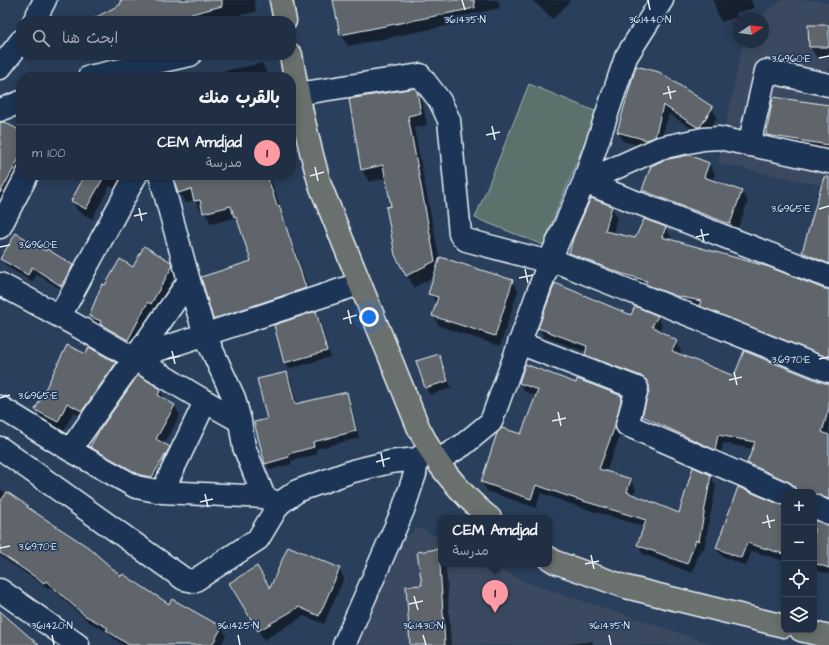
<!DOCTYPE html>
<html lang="ar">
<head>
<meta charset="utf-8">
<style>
  body { margin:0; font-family:"Architects Daughter","Playpen Sans Arabic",sans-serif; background:#28374b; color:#f1f3f6; direction:rtl }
  .controls { position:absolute; right:12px; bottom:12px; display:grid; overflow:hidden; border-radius:8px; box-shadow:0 2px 10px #0003 }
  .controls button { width:36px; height:36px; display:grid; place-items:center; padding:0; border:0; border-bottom:1px solid #3d4a5d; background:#202f44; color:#f1f3f6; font:20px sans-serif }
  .compass { position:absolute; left:733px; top:12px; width:36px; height:36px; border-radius:50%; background:#202f44; box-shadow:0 2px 10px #0003; rotate:77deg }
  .you { position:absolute; left:369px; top:317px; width:14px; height:14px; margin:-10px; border:3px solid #fff; border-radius:50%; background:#1a73e8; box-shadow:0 0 0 6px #1a73e833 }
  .badge { display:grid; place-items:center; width:26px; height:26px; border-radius:50%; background:#ff9aa2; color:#111; font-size:13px; font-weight:700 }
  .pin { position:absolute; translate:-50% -33px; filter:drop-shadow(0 1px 2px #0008) }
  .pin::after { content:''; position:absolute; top:21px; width:14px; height:12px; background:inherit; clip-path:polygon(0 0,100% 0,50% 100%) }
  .popup { position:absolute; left:438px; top:515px; width:114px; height:52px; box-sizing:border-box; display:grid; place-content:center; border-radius:8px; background:#202f44; filter:drop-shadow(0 1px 3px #0005); font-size:13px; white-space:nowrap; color:#a2a9b2 }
  .popup b { font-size:15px; color:#f1f3f6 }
  .popup::after { content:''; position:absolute; left:50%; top:100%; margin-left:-8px; border:8px solid transparent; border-top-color:#202f44 }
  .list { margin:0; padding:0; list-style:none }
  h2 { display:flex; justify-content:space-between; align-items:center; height:52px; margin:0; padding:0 16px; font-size:17px }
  h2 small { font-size:13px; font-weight:400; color:#a2a9b2 }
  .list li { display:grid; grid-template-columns:26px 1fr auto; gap:12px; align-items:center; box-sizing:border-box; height:56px; padding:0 16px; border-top:1px solid #3d4a5d }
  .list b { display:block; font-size:15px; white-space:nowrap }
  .list p { margin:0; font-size:13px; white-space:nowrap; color:#a2a9b2 }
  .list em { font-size:13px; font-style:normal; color:#a2a9b2 }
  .icon { flex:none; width:22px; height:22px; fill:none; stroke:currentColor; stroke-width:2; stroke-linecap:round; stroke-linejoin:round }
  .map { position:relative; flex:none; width:829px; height:645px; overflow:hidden; direction:ltr }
  .search { position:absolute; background:#202f44; box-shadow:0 2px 10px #0003; left:16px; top:16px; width:280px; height:44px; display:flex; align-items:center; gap:10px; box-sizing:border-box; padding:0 14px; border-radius:16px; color:#a2a9b2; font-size:15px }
  .panel { position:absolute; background:#202f44; box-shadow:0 2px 10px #0003; left:16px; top:72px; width:280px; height:108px; border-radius:16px; direction:rtl }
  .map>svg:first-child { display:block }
  .built { fill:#3a4a60 }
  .green { fill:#5d716c; stroke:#a2b1b2 }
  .shadow { fill:#0007 }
  .building { fill:#5e656a; stroke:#e8f1f8 }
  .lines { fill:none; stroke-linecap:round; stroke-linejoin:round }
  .minor-casing { stroke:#e8f1f8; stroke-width:25 }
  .major-casing { stroke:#e8f1f8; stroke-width:25 }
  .minor { stroke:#1d3557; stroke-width:22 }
  .major { stroke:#6b706d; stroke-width:22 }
  .ticks { fill:none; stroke:#e8f1f8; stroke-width:1.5 }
  .ticks-label { font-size:10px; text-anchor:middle; fill:#e8f1f8; stroke:#1d3557; stroke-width:3; stroke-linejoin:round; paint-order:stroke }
</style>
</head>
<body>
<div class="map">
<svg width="829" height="645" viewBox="0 0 829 645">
  <rect width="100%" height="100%" fill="#2a3f5b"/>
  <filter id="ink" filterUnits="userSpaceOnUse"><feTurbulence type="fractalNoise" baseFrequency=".025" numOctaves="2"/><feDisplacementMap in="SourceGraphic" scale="8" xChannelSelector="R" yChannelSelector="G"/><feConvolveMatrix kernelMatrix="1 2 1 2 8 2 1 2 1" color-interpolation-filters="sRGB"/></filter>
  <g filter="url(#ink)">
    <path class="built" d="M782 0H812L829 3V187L718 163 743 42H763V18H758Z
      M418 528 441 538V564H491L525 582 716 645H356L397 543Z"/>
    <path class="green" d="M529 84 597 112 543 245 475 218Z"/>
    <path class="shadow" d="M121 0H254L256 12 208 21H127Z
      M334 0H498L500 8 454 18 456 24 348 46 341 35Z
      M532 0H571L553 19Z
      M713 0H751L754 8 736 13 737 17 721 22 718 16Z
      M829 26V57H816L810 47Z
      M262 63 269 77H196Z
      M637 67 712 108 717 117 705 136H703L669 114 659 146 652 149 623 141 618 132Z
      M416 92 423 104 427 125 414 128 440 262 512 281 518 291 500 346 439 326 434 316 437 304 430 294 435 277 414 287 407 275 386 178 369 182 362 170Z
      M774 98 829 106V154L773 146 767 135Z
      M21 132V175L0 211V133Z
      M688 156 709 164 715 174 712 181 742 192 748 202 736 233 649 200 643 190Z
      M86 175H136L123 193 110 186 92 219 78 211 72 201Z
      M172 175H269L283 214 280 211 307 293H308L283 214 312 299 220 329 214 318 252 262 241 228 235 218 211 224 204 211 201 212 195 200 185 203 179 192 174 176Z
      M829 204V271L809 262 803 252Z
      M611 207 617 217 613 234 636 240 644 220 666 228 672 239 671 240 824 290H829V365L577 264 571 253Z
      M2 259 70 265 74 272 65 292 37 274 32 282 6 266Z
      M170 262 176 274 155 310 152 309 132 347 105 331 102 326 94 323 91 316 106 286 133 268Z
      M316 312 320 319 330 357 289 369 285 362Z
      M657 316 662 325 659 331 676 342 681 351 679 355 734 378 829 390V505L814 503V492H797L753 472 748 463 753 449 723 443 720 458 648 425 643 416 650 387 591 363 586 355V352L544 337 539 328 631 317Z
      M439 355 443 362 451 388 430 395 426 388 418 361Z
      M86 356 115 363 121 374 88 420 73 412 64 431 42 420 36 410Z
      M287 373 291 380 297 405 346 393 350 400 359 438 316 449 317 454 291 461 292 464 270 470 266 463 268 420Z
      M520 383 576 384 621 396 627 406 620 436 606 472 630 479 636 489 633 496 679 514 710 476 716 485 704 550 701 549 692 573 643 554 638 545 645 527 576 506 541 493 536 508 487 491 482 482 522 436 537 396 525 392Z
      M160 390 166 400 175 406 180 415 164 445 169 448 175 458 158 487 97 457 91 447Z
      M0 489 27 507 28 509 121 578 170 606 222 627 226 635 221 645H123L112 637 109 633 89 622 50 587 49 589 0 556Z
      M784 506V561L752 551 746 566 722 556 717 548Z
      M814 521 829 526V574L814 570Z
      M437 550 441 557V564H445L447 579 451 645H411Z
      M339 569 344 578 324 624 304 616 264 640 231 583 270 590Z
      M592 641 594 645H560Z"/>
    <path class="building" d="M120 0H222V6L165 21H89L121 4Z
      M333 0H474L475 8 340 35Z
      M808 25H829V47H809Z
      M636 66 659 72 713 107 700 127H697L663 105 655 137 647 140 617 132Z
      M415 88 417 91 421 113 408 116 435 261 406 276 395 255 386 207 391 206 383 165 361 170 349 99Z
      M773 97 829 105V145L766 135Z
      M0 122H4L21 131V155L0 193Z
      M689 155 709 163 704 177 742 191 730 224 677 204 642 190 651 166 664 160Z
      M85 175H105L86 209 71 201Z
      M173 175H267L277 206 279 205 306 288 213 319 201 277 251 261 236 216 234 217 231 206 203 213 200 200 194 201 191 189 178 193Z
      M824 177H829V264L802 252Z
      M591 198 612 206 605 231 635 238 644 219 666 227 662 237 769 267 824 289H829V358L699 306 701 301 676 296 645 284 647 281 620 273 569 253 574 236Z
      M16 233 46 251 47 249 73 265 61 286 32 267 28 275 0 259Z
      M144 246 171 262 172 267 151 304 148 302 128 340 100 324 101 321 89 316 102 284 105 285 120 259 133 267Z
      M440 257 513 280 495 336 432 316 438 297 428 294Z
      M555 283 631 315 635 306 658 316 652 326 677 341 672 351 734 376 744 351 824 383H829V408L822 432 829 435V499L814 494V492H796L794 486 789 482 747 463 755 442 718 435 715 450 642 416 649 391V385L646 380 641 376 585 355 587 346 538 328Z
      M316 311 327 351 284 363 274 325Z
      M67 345 86 354 89 347 116 363 82 411 67 403 58 422 35 410Z
      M439 354 448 381 425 388 416 361Z
      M525 364 576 383 577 379 622 396 615 426 599 469 631 479 627 492 679 513 693 467 711 475 699 541 696 540 687 564 637 545 646 520 570 497 536 485 531 499 481 482 497 433 502 428 521 434 538 390 519 383Z
      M287 372 295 404 347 392 356 431 313 442 314 447 288 454 289 457 265 464 254 422 267 419 257 379Z
      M138 375 161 389 158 395 175 405 156 439 170 447 152 477 140 475 90 447 99 431Z
      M738 487 779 504 784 505V554L747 543 741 558 716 548Z
      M7 492 28 506 27 507 88 547 121 576 123 574 169 604 172 599 222 627 212 645H129L106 630 108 628 84 615 46 581 44 583 0 553V502Z
      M814 520 829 525V568L814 563Z
      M288 546 340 568 319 616 299 607 258 631 229 583 257 566 270 588Z
      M438 549 440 565 445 645H410L406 586 422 585 417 552Z
      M0 611 39 645H0Z"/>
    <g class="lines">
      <defs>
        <path id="minor" d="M34 21 45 0
          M0 68 21 41
          M89 77 190 55
          M297 94 420 75 440 101 449 120 460 234 466 240 549 262 560 263 829 371
          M0 110 21 102
          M749 145 766 71 829 85
          M160 175 189 281 205 335 234 398 240 421 244 447 264 497
          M584 182 829 277
          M584 182 660 148 703 139 719 138 829 162
          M0 227 27 175
          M0 284C45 308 89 332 133 358 169 379 203 401 240 421
          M60 316 136 175
          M519 343 637 388 627 425 784 493
          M133 358 359 284
          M0 407 70 450 136 487 162 492 264 497 279 504 297 491 353 471 390 462 417 459
          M0 448 184 579 194 581 258 539 279 504
          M70 450 189 281
          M437 461 463 445 491 422 549 262 584 182 626 57 662 0
          M162 492 205 402
          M814 506 829 513
          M0 590 78 645
          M344 645 403 510 415 474 417 459 429 451"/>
        <path id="major" d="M281 0 285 21
          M291 55C298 99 308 142 320 185L419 429C425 439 430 451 437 461 450 480 472 504 490 518
          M549 558 555 562 626 587 784 626
          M801 630 829 637"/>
      </defs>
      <use href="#minor" class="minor-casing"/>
      <use href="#major" class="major-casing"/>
      <use href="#minor" class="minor"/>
      <use href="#major" class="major"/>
    </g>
  </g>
  <path class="ticks" d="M462 0 465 10M648 0 650 10M819 58 829 56M668 86 671 99M663 94 676 91M492 126 495 140M486 135 500 132M315 167 318 181M310 176 324 172M139 208 142 221M819 209 829 206M134 216 147 213M701 229 704 242M696 237 709 234M0 247 10 245M525 269 528 283M519 278 533 275M348 310 351 324M343 319 357 315M172 351 175 364M167 359 180 356M819 359 829 357M734 372 737 385M729 380 742 377M0 398 10 395M558 412 561 426M552 421 566 418M381 453 384 467M376 462 390 458M205 494 208 507M200 502 213 499M767 515 770 528M762 523 775 520M0 548 10 546M591 555 594 569M585 564 599 561M414 596 418 610M409 604 423 601M52 635 54 645M238 635 240 645M423 635 426 645M609 635 611 645"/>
  <g class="ticks-label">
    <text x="465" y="23">36.1435°N</text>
    <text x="650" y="23">36.1440°N</text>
    <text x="791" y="62">3.6960°E</text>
    <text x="791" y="212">3.6965°E</text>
    <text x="38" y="248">3.6960°E</text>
    <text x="791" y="363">3.6970°E</text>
    <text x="38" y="399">3.6965°E</text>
    <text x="38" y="550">3.6970°E</text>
    <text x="52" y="629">36.1420°N</text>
    <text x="238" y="629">36.1425°N</text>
    <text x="423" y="629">36.1430°N</text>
    <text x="609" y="629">36.1435°N</text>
  </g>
</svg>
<div class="controls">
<button>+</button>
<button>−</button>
<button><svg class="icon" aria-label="locate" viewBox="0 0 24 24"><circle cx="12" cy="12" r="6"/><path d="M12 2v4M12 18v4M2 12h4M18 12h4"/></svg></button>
<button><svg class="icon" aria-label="layers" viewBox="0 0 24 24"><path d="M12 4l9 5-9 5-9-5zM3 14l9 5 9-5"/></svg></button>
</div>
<svg class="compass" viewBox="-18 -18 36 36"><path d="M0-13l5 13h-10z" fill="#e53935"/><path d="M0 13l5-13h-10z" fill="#a2a9b2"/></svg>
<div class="you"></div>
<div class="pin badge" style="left:495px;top:613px">1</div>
<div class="popup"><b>CEM Amdjad</b>مدرسة</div>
<div class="search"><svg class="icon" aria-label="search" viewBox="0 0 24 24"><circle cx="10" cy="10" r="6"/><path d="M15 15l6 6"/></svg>ابحث هنا</div>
<section class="panel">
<h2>بالقرب منك<small></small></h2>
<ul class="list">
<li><span class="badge">1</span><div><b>CEM Amdjad</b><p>مدرسة</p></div><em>100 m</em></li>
</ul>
</section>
</div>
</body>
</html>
